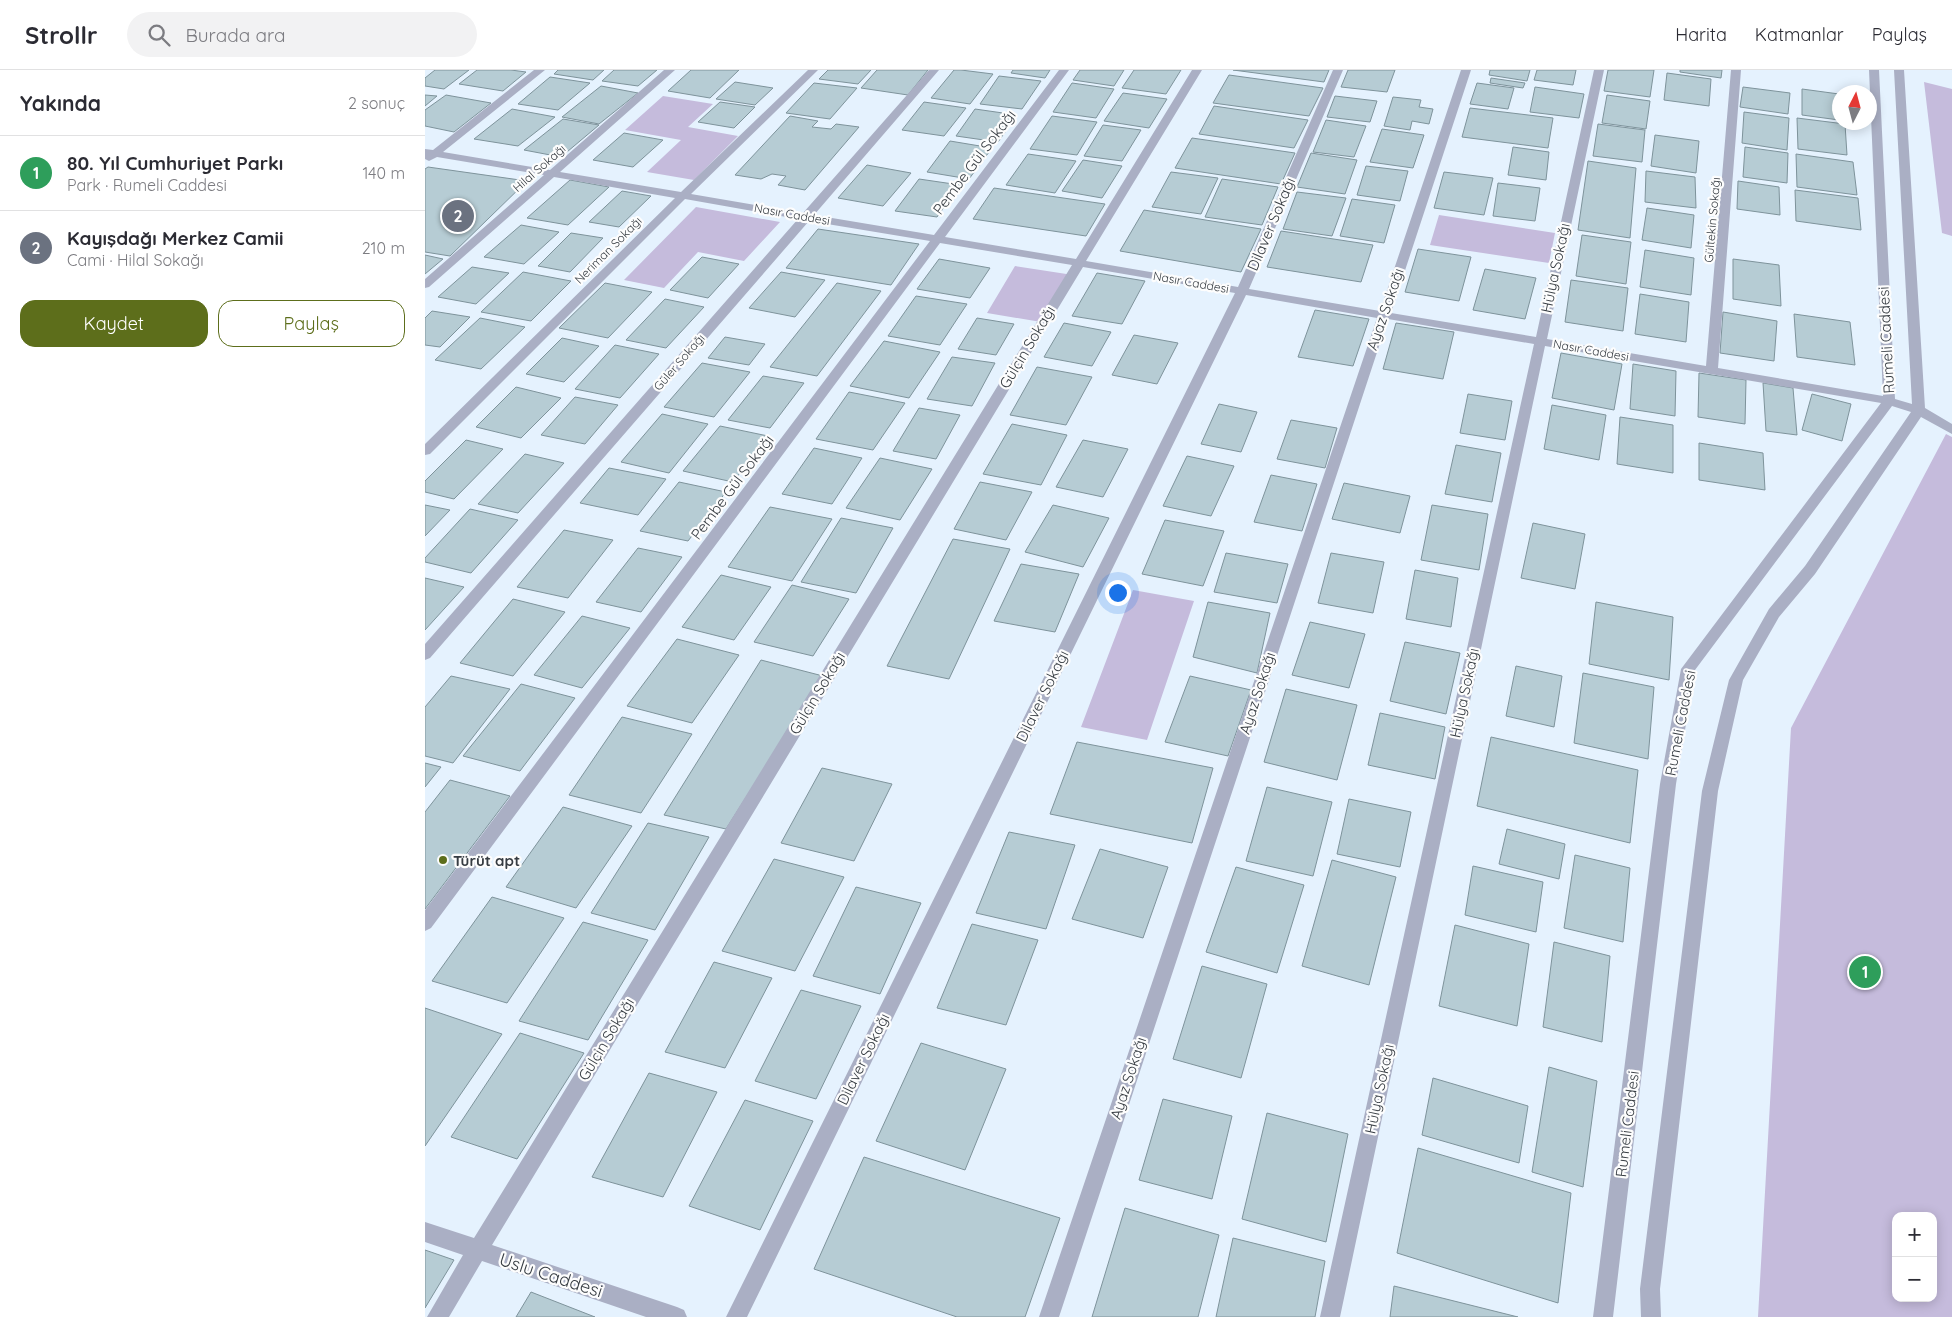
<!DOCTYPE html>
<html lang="tr">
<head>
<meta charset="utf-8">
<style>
  body { margin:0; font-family:Quicksand,sans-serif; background:#f2f2f3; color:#2b2b33 }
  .controls { position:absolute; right:15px; bottom:15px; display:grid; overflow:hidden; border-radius:10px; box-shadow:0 2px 12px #0003 }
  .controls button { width:45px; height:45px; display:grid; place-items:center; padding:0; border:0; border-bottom:1px solid #e1e1e2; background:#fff; color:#2b2b33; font:25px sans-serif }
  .compass { position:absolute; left:1407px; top:15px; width:45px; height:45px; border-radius:50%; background:#fff; box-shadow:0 2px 12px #0003; rotate:6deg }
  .you { position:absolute; left:692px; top:522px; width:18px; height:18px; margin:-12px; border:4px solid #fff; border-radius:50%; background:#1a73e8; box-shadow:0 0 0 8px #1a73e833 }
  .badge { display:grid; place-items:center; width:32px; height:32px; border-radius:50%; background:#5d6e1b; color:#fff; font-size:16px; font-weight:700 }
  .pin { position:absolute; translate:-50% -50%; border:2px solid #fff; box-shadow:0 1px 5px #0006 }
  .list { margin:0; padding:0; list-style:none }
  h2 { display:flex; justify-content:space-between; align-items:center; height:65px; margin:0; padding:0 20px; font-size:21px }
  h2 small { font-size:16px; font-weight:400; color:#7c7c81 }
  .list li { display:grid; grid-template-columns:32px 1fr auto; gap:15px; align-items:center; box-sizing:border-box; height:75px; padding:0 20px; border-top:1px solid #e1e1e2 }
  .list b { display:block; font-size:19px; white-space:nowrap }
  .list p { margin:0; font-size:16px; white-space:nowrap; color:#7c7c81 }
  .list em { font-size:16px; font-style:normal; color:#7c7c81 }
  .actions { display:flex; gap:10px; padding:15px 20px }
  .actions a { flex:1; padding:11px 0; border:1px solid #5d6e1b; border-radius:15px; text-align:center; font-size:18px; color:#5d6e1b }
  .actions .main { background:#5d6e1b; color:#fff }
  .icon { flex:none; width:28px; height:28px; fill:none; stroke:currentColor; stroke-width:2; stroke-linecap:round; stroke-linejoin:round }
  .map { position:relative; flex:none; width:1527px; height:1247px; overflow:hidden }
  header { display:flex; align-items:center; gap:30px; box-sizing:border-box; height:70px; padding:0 25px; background:#fff; border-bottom:1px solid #e1e1e2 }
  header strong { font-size:24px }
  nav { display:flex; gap:28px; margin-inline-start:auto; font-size:18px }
  .search { width:350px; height:45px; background:#f2f2f3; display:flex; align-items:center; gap:12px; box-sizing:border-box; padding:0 18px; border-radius:28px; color:#7c7c81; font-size:19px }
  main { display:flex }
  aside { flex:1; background:#fff }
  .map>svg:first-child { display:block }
  .green { fill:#c5bbdc; fill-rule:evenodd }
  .building { fill:#b6ccd4; stroke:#7e939b }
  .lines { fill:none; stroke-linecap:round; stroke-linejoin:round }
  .minor { fill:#aaafc4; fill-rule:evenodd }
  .poi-dot { fill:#5d6e1b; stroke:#fdfdfd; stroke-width:2 }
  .labels { text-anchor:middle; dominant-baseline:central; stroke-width:4.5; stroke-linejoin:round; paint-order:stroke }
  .far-street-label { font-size:12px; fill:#363c42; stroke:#fdfdfd }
  .street-label { font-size:15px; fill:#363c42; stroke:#fdfdfd }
  .poi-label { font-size:15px; font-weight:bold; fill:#363c42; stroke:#fdfdfd; text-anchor:start }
  .near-street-label { font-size:18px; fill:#363c42; stroke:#fdfdfd }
</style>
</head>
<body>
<header>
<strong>Strollr</strong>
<div class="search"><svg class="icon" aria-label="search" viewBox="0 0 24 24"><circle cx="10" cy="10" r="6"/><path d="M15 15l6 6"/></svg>Burada ara</div>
<nav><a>Harita</a><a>Katmanlar</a><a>Paylaş</a></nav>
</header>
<main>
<aside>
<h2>Yakında<small>2 sonuç</small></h2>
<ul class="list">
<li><span class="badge" style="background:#2e9e5b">1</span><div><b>80. Yıl Cumhuriyet Parkı</b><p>Park · Rumeli Caddesi</p></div><em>140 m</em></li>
<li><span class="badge" style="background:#6b7280">2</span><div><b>Kayışdağı Merkez Camii</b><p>Cami · Hilal Sokağı</p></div><em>210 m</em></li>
</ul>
<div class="actions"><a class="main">Kaydet</a><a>Paylaş</a></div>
</aside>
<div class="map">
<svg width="1527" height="1247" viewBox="0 0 1527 1247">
  <rect width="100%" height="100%" fill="#e5f2fe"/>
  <path class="green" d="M1499 12 1527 19V166L1517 163Z
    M238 26 288 34 263 57 313 66 269 110 222 102 256 70 200 60Z
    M271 137 355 152 319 191 273 182 239 218 199 210Z
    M1014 145 1130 163 1124 193 1005 175Z
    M590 196 648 205 622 253 562 243Z
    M1521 364 1527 367V1247H1333L1366 658ZM1471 1146H1508V1228H1471Z
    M708 520 769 531 722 670 656 657Z"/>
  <path class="building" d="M10 0H44L19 19 0 16V8Z
    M52 0H86L101 2 78 21 34 14Z
    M133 0H179L168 10 129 4Z
    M189 0H232L213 16 177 11Z
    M266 0H314L285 28 243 21Z
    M403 0H446L433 14 394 9Z
    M452 0H503L483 25 436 18Z
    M529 0H536L568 4 545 34 506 28Z
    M588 0H625L620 8 586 3Z
    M655 0H699L689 16 648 10Z
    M709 0H756L741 24 697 18Z
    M808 0H904L899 12Z
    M923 0H970L962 22 916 17Z
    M1065 0H1105L1102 11 1064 5Z
    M1112 0H1151L1148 15 1109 10Z
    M1183 0H1229L1225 27 1179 21Z
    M1255 0H1297L1296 8 1255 2Z
    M1242 3 1286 9 1284 36 1239 30Z
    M804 5 898 18 884 46 788 33Z
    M574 6 616 11 597 39 555 34Z
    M125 7 165 13 133 40 93 34Z
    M1066 8 1100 13 1098 18 1065 13Z
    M310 12 348 18 330 35 291 29Z
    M389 13 432 18 405 49 361 43Z
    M647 13 689 19 671 48 628 42Z
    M1052 13 1089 18 1083 39 1045 34Z
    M176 16 213 23 174 54 137 47Z
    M1110 17 1159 24 1154 48 1105 42Z
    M1318 17 1365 23 1363 44 1315 37Z
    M1377 19 1414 24V50L1377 45Z
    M698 23 742 29 724 58 679 51Z
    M0 25 12 26 0 36Z
    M21 25 66 33 29 62 0 56V40Z
    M1182 25 1225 31 1221 59 1177 53Z
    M910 26 952 31 945 52 902 47Z
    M968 27 996 30 994 37 1008 39 1004 54 987 51 985 60 959 56Z
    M295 32 330 37 309 58 273 52Z
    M499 32 541 38 519 66 477 60Z
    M789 36 883 50 869 78 774 64Z
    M1045 38 1128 48 1123 78 1037 67Z
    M87 39 130 47 93 76 49 69Z
    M550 39 592 45 573 72 531 66Z
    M1319 42 1364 48 1362 80 1317 73Z
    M365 46 393 51 387 57 406 59 411 54 434 57 380 120 353 115 361 106 347 104 336 109 310 105Z
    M627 46 672 52 652 85 605 79Z
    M1372 48 1420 54 1422 85 1373 79Z
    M138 49 174 55 136 87 99 80Z
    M901 50 941 56 929 87 888 82Z
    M1173 54 1220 60 1217 92 1168 86Z
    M678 55 716 60 697 91 659 86Z
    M957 59 999 65 988 98 945 92Z
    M199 63 238 70 208 97 168 90Z
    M1230 65 1274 71 1271 103 1226 96Z
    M767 68 870 83 856 114 750 98Z
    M525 71 567 78 544 109 502 102Z
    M1088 77 1124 82 1121 110 1083 105Z
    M1320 77 1363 83 1362 113 1318 107Z
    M886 83 932 90 920 124 872 117Z
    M603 84 651 91 630 123 581 115Z
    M1371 84 1428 92 1432 125 1372 117Z
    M658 90 697 96 677 128 637 121Z
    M1163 91 1211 98 1205 168 1153 160Z
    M442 95 486 103 458 136 413 128Z
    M941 96 983 101 975 131 932 125Z
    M3 97 102 111 25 186 0 182V99Z
    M1221 101 1270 107 1271 138 1220 132Z
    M746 102 793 108 776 144 727 137Z
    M1019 102 1068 108 1059 145 1009 138Z
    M494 109 535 115 512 147 470 141Z
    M797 109 853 117 837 155 780 147Z
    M145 110 184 117 143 155 102 148Z
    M1313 111 1354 117 1355 145 1312 139Z
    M1073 113 1115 118 1110 151 1068 146Z
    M569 118 680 134 661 166 548 149Z
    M1370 120 1433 128 1436 160 1371 151Z
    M197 121 226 126 194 157 164 152Z
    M872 122 921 128 907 166 858 159Z
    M927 129 970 135 959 173 915 166Z
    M1222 138 1269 145 1266 178 1217 170Z
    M719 140 836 159 816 202 695 181Z
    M96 155 134 162 99 194 59 187Z
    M393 159 494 174 466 215 361 198Z
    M856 161 948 175 936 212 842 197Z
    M146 163 178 168 145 202 113 196Z
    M1157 165 1206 172 1201 214 1151 206Z
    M993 179 1046 187 1034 231 980 222Z
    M1220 180 1269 188 1266 225 1215 217Z
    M0 185 18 189 0 204Z
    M277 187 314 194 283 228 245 220Z
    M514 189 565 198 545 228 492 219Z
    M1308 189 1354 195 1356 236 1308 229Z
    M47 197 84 203 51 234 13 227Z
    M1060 199 1111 208 1100 249 1048 240Z
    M98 202 146 211 106 251 56 242Z
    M356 202 400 210 370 247 324 238Z
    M672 203 720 211 697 254 647 246Z
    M1146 210 1203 218 1198 261 1140 252Z
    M180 213 227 222 183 268 134 258Z
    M412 213 456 221 392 306 345 297Z
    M1215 224 1264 232 1261 272 1210 264Z
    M491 226 542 234 515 275 463 266Z
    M240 229 279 237 241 278 201 270Z
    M890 240 944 249 928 296 873 287Z
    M7 241 45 247 15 277 0 275V248Z
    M1298 242 1352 251 1349 291 1295 283Z
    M1369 244 1425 252 1430 295 1372 287Z
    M55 248 100 257 56 299 10 290Z
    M552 248 589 254 571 285 533 279Z
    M639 253 686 262 667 296 619 287Z
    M971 253 1029 262 1018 309 958 299Z
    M709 265 753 273 732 314 687 305Z
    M300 267 340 274 324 295 283 288Z
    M137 268 174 276 139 312 101 304Z
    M459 271 515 282 484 328 425 316Z
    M190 275 234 284 195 328 150 319Z
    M1136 283 1197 294 1189 340 1127 328Z
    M527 287 570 293 547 336 502 329Z
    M277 293 325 302 289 347 239 337Z
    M1208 294 1251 301 1250 346 1205 339Z
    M612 297 667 307 641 355 585 345Z
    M1274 303 1321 310 1320 354 1273 347Z
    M338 306 379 313 345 358 303 350Z
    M1338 313 1368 318 1372 365 1341 361Z
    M91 317 136 328 96 368 51 357Z
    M424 322 480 333 448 380 391 369Z
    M1043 324 1087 331 1080 370 1035 363Z
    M1387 324 1426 334 1417 371 1377 360Z
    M150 327 193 335 160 374 116 365Z
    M794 334 832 342 816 382 776 374Z
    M1127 335 1181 345 1174 390 1119 379Z
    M494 338 535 345 511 389 468 381Z
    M237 344 283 354 244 403 196 392Z
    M1195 347 1248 355V403L1192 394Z
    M866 350 912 358 900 398 852 389Z
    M587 354 642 365 616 415 558 404Z
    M295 356 343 366 308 412 258 401Z
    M41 370 78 379 29 429 0 422V411Z
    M658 370 703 379 678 427 631 417Z
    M1274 373 1338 383 1340 420 1274 410Z
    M1031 375 1076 383 1067 432 1020 424Z
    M389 378 437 388 407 434 357 424Z
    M100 384 139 393 93 443 53 434Z
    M762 386 809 396 786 446 738 436Z
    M455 388 507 399 475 450 421 438Z
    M184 398 241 409 213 445 155 433Z
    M846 405 892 414 877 461 829 452Z
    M254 412 301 422 263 471 215 461Z
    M555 412 607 422 581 470 529 459Z
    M919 413 985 426 975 463 907 449Z
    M0 435 25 440 0 466Z
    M628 435 684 448 658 497 600 482Z
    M1007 435 1063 444 1054 500 996 490Z
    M345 437 407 449 367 511 303 497Z
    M45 439 93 450 46 503 0 492V488Z
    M416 448 468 458 431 523 376 512Z
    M740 450 799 461 778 516 717 504Z
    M1108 453 1160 464 1150 519 1096 508Z
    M139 460 188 470 143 528 92 517Z
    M528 469 585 479 524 609 462 596Z
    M213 478 257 487 216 542 171 532Z
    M801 483 863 494 852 533 789 522Z
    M906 483 959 492 948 543 893 533Z
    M596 494 654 504 630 562 569 551Z
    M990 500 1033 508 1026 557 981 549Z
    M296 505 346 517 309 570 257 557Z
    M0 508 39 517 0 560Z
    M367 515 424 529 388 586 329 572Z
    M88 529 140 542 88 606 35 593Z
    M783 532 845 543 832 603 768 587Z
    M1171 532 1248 547 1244 610 1164 594Z
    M157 546 205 558 157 618 109 605Z
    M885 552 940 564 924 618 867 605Z
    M252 569 314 585 267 653 202 636Z
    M980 572 1035 583 1021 644 965 631Z
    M336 590 398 606 301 759 239 745Z
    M1091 596 1137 606 1129 657 1081 646Z
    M1158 603 1229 617 1223 689 1149 673Z
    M26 606 85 619 28 693 0 686V637Z
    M765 606 826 620 803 686 740 672Z
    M96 614 150 628 95 701 38 686Z
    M861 619 932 635 912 710 839 692Z
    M955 643 1020 657 1010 709 943 695Z
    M197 647 267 664 216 743 144 725Z
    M1066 667 1213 700 1205 773 1052 736Z
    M652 672 788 698 767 773 625 744Z
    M0 693 16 697 0 717Z
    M397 698 467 714 429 791 356 773Z
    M25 710 85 726 0 839V742Z
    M842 717 907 732 888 806 821 791Z
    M924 729 986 742 975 797 912 784Z
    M138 737 207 756 151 838 81 817Z
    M223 753 284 767 230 860 166 843Z
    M1082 759 1140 774 1134 809 1074 794Z
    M584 762 650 775 621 859 551 843Z
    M675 779 743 797 718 868 647 849Z
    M1150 785 1205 798 1198 872 1139 858Z
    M349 789 419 807 370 901 297 881Z
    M907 790 971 807 944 915 877 896Z
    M1048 796 1118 812 1111 862 1040 845Z
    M811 797 879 815 852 903 781 882Z
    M431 817 496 833 455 924 388 906Z
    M67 827 139 848 82 933 7 911Z
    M158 852 223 870 163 970 94 951Z
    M547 854 613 870 581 955 512 938Z
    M1030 855 1104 874 1092 956 1014 936Z
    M1129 872 1185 886 1177 972 1118 957Z
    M289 892 347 908 300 998 240 982Z
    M777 896 842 914 816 1008 748 989Z
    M376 920 436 936 391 1029 330 1011Z
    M0 938 77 964 0 1076Z
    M95 963 159 983 92 1089 26 1067Z
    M496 973 581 999 540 1100 451 1071Z
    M1124 997 1172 1011 1158 1117 1107 1102Z
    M224 1003 292 1022 238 1127 167 1107Z
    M1008 1008 1103 1036 1094 1093 997 1065Z
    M738 1029 807 1046 787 1129 714 1110Z
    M320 1030 388 1051 335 1160 264 1136Z
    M842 1043 923 1064 901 1172 817 1149Z
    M993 1078 1146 1123 1133 1233 972 1183Z
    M439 1087 635 1148 600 1247H532L389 1199Z
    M700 1138 794 1165 773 1247H667Z
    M808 1168 900 1191 890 1247H791Z
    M0 1180 29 1190 0 1238Z
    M969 1216 1093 1247H965Z
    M106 1222 170 1247H91Z"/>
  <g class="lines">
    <path class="minor" d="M109 0H120L18 82 125 100 239 0H250L135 102 256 122 383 0H393L266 124 378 143 504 0H514L389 145 509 165 634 0H644L520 167 651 189 767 0H777L661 191 813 217 908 0H918L824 219 955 241 1036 0H1046L966 243 1111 267 1169 0H1179L1122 269 1281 296 1306 0H1316L1293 298 1458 326 1444 0H1454L1470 329 1487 334 1469 0H1479L1500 338 1527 354V364L1496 347 1390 504 1354 547 1318 610 1293 721 1235 1219 1236 1247H1216L1215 1219 1277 721 1304 610 1344 539 1380 496 1486 342 1467 336 1270 600 1251 714 1188 1247H1168L1235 714 1256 599 1456 333 1120 276 915 1247H895L1109 274 963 249 634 1247H614L952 248 821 225 322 1247H301L810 223 658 197 67 1175 252 1237 259 1240 262 1247H221L57 1191 24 1247H2L38 1185 0 1172V1152L49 1168 647 195 515 173 6 858 0 861V840L505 171 384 151 5 588 0 590V574L373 149 260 129 5 384 0 385V374L250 128 129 107 4 217 0 218V209L119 105 12 87 4 91 0 89V79L8 80Z"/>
  </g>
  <circle class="poi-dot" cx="18" cy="790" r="5"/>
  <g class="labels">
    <g class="far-street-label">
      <text transform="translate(114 98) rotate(-41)">Hilal Sokağı</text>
      <text transform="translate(367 144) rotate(10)">Nasır Caddesi</text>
      <text transform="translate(1287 150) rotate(-85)">Gültekin Sokağı</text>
      <text transform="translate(183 180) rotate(-45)">Neriman Sokağı</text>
      <text transform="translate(766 212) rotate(10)">Nasır Caddesi</text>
      <text transform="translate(1166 280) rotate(10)">Nasır Caddesi</text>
      <text transform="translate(254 292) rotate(-49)">Güler Sokağı</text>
    </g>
    <g class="street-label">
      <text transform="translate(549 92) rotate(-53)">Pembe Gül Sokağı</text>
      <text transform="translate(846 154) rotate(-67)">Dilaver Sokağı</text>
      <text transform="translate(1130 198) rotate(-78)">Hülya Sokağı</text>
      <text transform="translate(960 239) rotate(-71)">Ayaz Sokağı</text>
      <text transform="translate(1461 270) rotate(-93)">Rumeli Caddesi</text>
      <text transform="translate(602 277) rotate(-59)">Gülçin Sokağı</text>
      <text transform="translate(307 417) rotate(-53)">Pembe Gül Sokağı</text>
      <text transform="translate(392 623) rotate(-59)">Gülçin Sokağı</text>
      <text transform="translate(832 623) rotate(-72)">Ayaz Sokağı</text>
      <text transform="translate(1039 623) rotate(-78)">Hülya Sokağı</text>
      <text transform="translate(617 626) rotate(-64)">Dilaver Sokağı</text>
      <text transform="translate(1255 653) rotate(-79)">Rumeli Caddesi</text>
      <text transform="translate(181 969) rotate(-59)">Gülçin Sokağı</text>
      <text transform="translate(438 989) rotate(-64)">Dilaver Sokağı</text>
      <text transform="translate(703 1008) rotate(-72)">Ayaz Sokağı</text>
      <text transform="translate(954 1019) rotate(-78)">Hülya Sokağı</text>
      <text transform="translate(1202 1054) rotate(-83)">Rumeli Caddesi</text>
    </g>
    <g class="poi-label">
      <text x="28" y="790">Türüt apt</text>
    </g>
    <g class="near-street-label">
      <text transform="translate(126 1205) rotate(18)">Uslu Caddesi</text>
    </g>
  </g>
</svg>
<div class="controls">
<button>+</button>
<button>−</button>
</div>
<svg class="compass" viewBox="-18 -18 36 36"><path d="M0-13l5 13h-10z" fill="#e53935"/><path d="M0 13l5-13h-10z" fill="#7c7c81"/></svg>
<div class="you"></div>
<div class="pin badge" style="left:1440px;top:902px;background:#2e9e5b">1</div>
<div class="pin badge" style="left:33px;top:146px;background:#6b7280">2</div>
</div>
</main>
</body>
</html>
